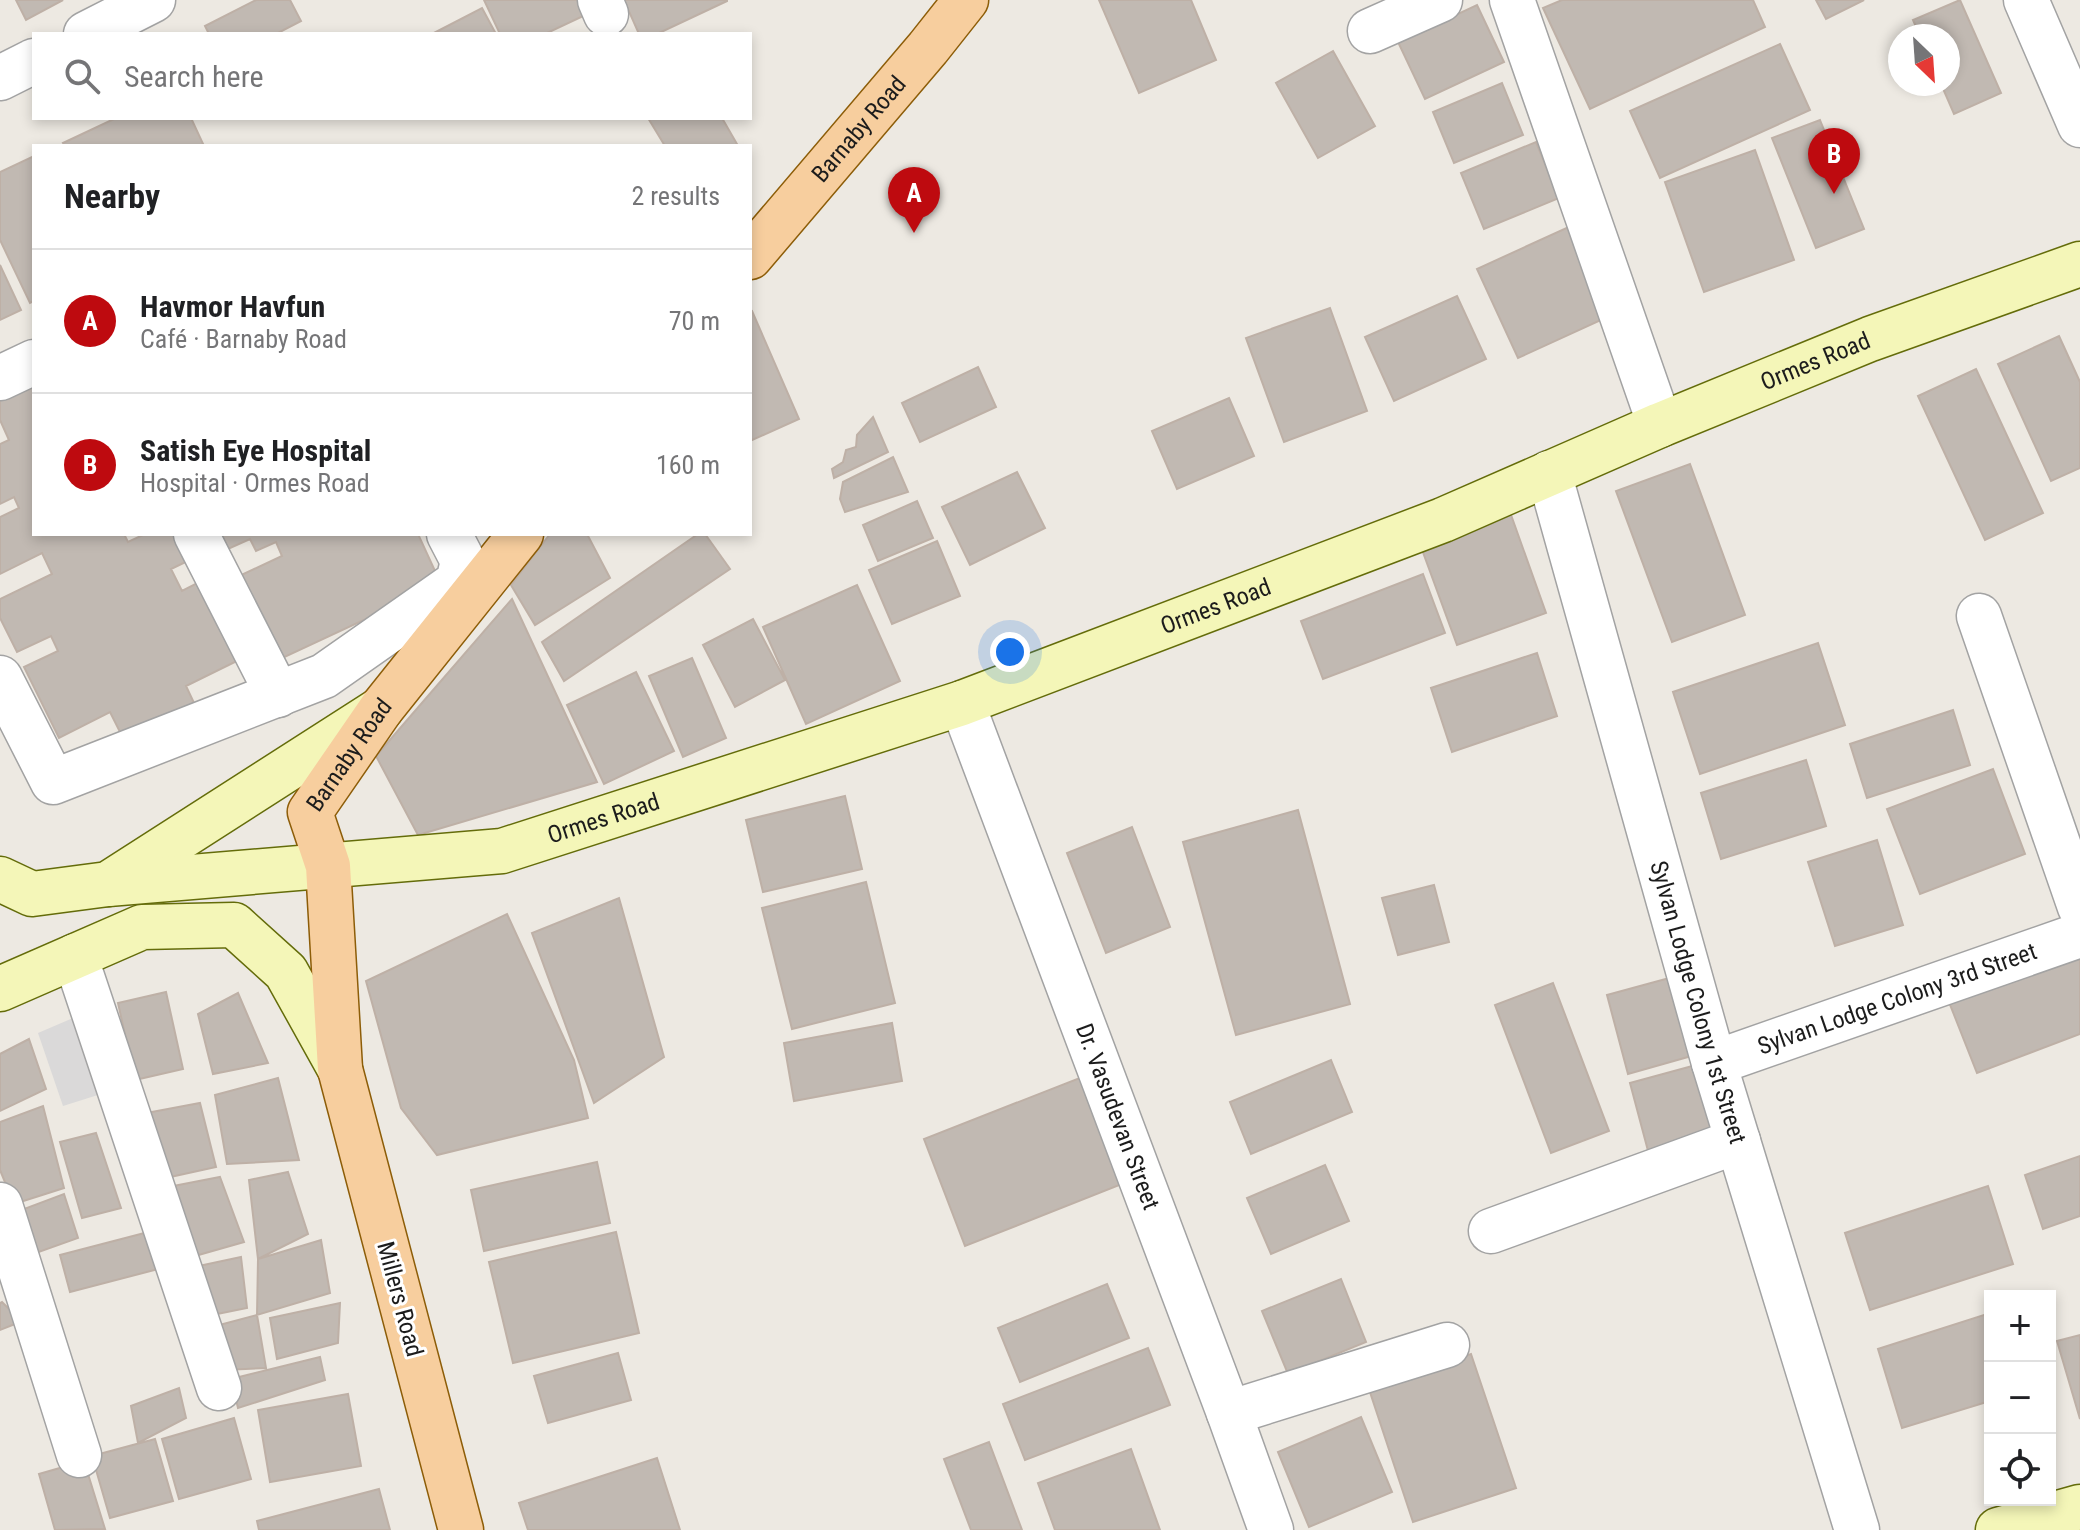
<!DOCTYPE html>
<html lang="en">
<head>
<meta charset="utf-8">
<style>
  body { margin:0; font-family:"Roboto Condensed",sans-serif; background:#f2f2f2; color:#202124 }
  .controls { position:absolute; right:24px; bottom:24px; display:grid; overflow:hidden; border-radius:0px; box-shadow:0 4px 12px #0003 }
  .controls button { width:72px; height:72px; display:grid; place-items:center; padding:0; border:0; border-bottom:2px solid #e0e0e0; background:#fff; color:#202124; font:40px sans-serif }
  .compass { position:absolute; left:1888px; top:24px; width:72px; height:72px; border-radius:50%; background:#fff; box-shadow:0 4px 12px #0003; rotate:155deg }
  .you { position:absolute; left:1010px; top:652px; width:28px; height:28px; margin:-20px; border:6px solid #fff; border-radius:50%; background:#1a73e8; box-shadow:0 0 0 12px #1a73e833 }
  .badge { display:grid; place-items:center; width:52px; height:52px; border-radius:50%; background:#be0a0f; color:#fff; font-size:26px; font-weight:700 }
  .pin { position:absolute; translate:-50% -66px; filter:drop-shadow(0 2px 4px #0008) }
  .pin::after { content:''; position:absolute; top:42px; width:28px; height:24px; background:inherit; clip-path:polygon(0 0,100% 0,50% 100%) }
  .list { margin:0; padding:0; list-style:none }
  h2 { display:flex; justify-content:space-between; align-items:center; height:104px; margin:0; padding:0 32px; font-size:34px }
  h2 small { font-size:26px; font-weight:400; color:#757577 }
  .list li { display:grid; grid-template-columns:52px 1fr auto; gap:24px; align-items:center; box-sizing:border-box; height:144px; padding:0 32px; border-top:2px solid #e0e0e0 }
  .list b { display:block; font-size:30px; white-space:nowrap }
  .list p { margin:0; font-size:26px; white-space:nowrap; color:#757577 }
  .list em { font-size:26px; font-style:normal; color:#757577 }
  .icon { flex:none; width:44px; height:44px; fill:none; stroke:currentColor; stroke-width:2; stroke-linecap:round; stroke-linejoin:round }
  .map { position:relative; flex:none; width:2080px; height:1530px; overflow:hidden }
  .search { position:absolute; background:#fff; box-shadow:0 4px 12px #0003; left:32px; top:32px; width:720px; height:88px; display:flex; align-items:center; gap:20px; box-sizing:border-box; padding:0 28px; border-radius:0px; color:#757577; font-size:30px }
  .panel { position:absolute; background:#fff; box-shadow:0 4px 12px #0003; left:32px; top:144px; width:720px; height:392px; border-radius:0px }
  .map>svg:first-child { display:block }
  .residential { fill:#dad9d9 }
  .building { fill:#c1b9b2; stroke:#beb0a6; stroke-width:2 }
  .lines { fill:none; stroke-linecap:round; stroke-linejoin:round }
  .street-casing { stroke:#a3a3a3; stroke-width:47 }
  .secondary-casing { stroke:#646c0a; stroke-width:47 }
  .primary-casing { stroke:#8d5d08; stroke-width:47 }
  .street { stroke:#fff; stroke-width:44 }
  .secondary { stroke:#f4f6b8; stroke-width:44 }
  .primary { stroke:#f7ce9e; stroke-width:44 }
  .labels { text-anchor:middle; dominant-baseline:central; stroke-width:6; stroke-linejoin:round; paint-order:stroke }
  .street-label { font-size:24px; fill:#1c1c1c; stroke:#fff }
</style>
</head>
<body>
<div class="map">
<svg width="2080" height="1530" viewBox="0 0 2080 1530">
  <rect width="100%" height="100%" fill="#ede9e2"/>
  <path class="residential" d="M73 1018 101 1094 63 1106 38 1033Z"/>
  <path class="building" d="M16 0H63L26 20Z
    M256 0H290L301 21 276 34H209L205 26Z
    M484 0H591L596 10 545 34H500Z
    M624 0H727V1L657 34H639Z
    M1099 0H1191L1216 60 1139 93Z
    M1562 0H1753L1765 27 1590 109 1543 8Z
    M1816 0H1864L1826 19Z
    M1960 0 2001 93 1954 114 1941 84H1948V36H1920L1913 20Z
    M1477 5 1504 62 1425 99 1398 42Z
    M482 8 496 34H432Z
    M1780 44 1810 110 1660 178 1630 111Z
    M1333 51 1375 126 1318 158 1276 83Z
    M1502 83 1523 135 1454 163 1433 112Z
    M116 118H191L204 146H65L63 143Z
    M648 118H722L737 144 735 146H665Z
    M1820 120 1864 229 1816 248 1772 138Z
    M1536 142 1559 198 1484 229 1461 173Z
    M1755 150 1794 260 1704 292 1665 182Z
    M34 156V301L30 303 0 240V172Z
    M1573 225 1614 314 1518 358 1477 269Z
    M0 265 21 310 0 320Z
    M1457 296 1486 359 1394 401 1365 337Z
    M1330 308 1367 411 1284 442 1246 338Z
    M752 311 799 419 750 441V312Z
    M2059 336 2080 382V468L2051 481 1998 364Z
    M978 367 996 407 920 442 902 403Z
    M1976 369 2043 513 1985 540 1918 396Z
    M26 374 34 391V534H124L128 542 145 534H185L196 557 171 569 182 591 207 578 245 657 186 686 195 705 124 740 110 712 59 738 24 667 58 651 51 636 17 652 0 618V599L52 574 42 553 0 574V517L19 508 14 497 0 504V444L9 440 0 420V387Z
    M1229 398 1254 456 1177 489 1152 431Z
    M873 417 888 452 834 478 832 469 843 462 846 450 856 447 857 435Z
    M893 457 908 492 845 512 840 499 843 482Z
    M1690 464 1745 615 1672 642 1616 491Z
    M1017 472 1045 528 970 565 942 507Z
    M917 501 933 538 878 561 863 525Z
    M1510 512 1546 613 1457 645 1420 544Z
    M221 534H418L441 584 276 661 237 577 282 556 276 542 256 551 250 539 228 549Z
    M550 534H587L610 578 535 625 511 585Z
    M698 534H705L730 569 564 681 542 642Z
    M937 541 960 596 892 624 869 570Z
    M1423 574 1445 633 1323 679 1301 621Z
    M857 585 900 681 806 724 763 627Z
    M512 599 597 782 418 835 376 756Z
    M753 619 785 680 735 707 703 645Z
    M1818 643 1845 725 1700 774 1673 692Z
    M1537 653 1557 716 1452 752 1431 688Z
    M692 658 726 738 683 757 649 676Z
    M636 672 674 751 604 784 567 705Z
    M1953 710 1970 765 1867 798 1850 744Z
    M1806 760 1826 826 1721 859 1701 793Z
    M1993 769 2025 854 1920 894 1887 809Z
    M845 796 862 869 763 892 746 820Z
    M1298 810 1350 1004 1236 1035 1183 842Z
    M1132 827 1170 927 1106 953 1067 853Z
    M1877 840 1903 925 1835 946 1808 862Z
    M866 882 895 1003 792 1029 762 908Z
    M1434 885 1449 942 1398 955 1382 898Z
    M619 898 664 1057 594 1103 532 933Z
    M507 914 574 1060 588 1118 437 1155 401 1108 366 981Z
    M2075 949 2080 961V1034L1977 1073 1947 997Z
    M1673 977 1695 1055 1628 1074 1607 995Z
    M1553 983 1609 1131 1551 1153 1495 1005Z
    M166 992 183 1069 135 1080 118 1003Z
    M238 993 268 1063 213 1074 198 1014Z
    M892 1023 902 1081 794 1101 784 1043Z
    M29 1039 46 1089 0 1111V1054Z
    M1331 1060 1352 1112 1251 1154 1230 1102Z
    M1696 1065 1718 1143 1651 1162 1630 1083Z
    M1090 1074 1132 1180 965 1246 924 1139Z
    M278 1078 299 1160 227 1164 215 1095Z
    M200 1103 216 1167 161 1179 141 1114Z
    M43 1106 64 1188 14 1204 0 1170V1122Z
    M96 1133 121 1208 82 1218 60 1142Z
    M2080 1156V1216L2043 1229 2025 1175Z
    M597 1162 610 1223 484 1251 471 1190Z
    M1325 1165 1349 1221 1271 1254 1247 1198Z
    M288 1172 308 1234 258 1259 249 1180Z
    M220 1177 244 1242 188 1258 168 1187Z
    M1988 1186 2013 1264 1870 1310 1845 1233Z
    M64 1194 78 1238 33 1254 16 1212Z
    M156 1230 166 1267 70 1292 60 1255Z
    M616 1232 639 1333 513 1363 489 1262Z
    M321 1240 330 1293 257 1315 258 1259Z
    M241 1257 247 1308 207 1316 194 1267Z
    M1341 1279 1366 1342 1288 1374 1262 1311Z
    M1107 1284 1129 1338 1020 1382 998 1328Z
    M2 1302 8 1308 17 1303 20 1322 0 1330V1303Z
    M340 1303 338 1343 277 1359 270 1318Z
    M1990 1313V1401L1902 1428 1878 1349Z
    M257 1315 266 1368 225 1370 212 1327Z
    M2080 1335V1419L2057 1341Z
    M1148 1348 1170 1405 1025 1460 1003 1404Z
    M618 1353 631 1400 548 1423 534 1376Z
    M1471 1354 1516 1488 1413 1522 1369 1389Z
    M320 1357 325 1380 238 1408 231 1379Z
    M179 1388 186 1418 138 1443 131 1406Z
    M348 1394 361 1466 270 1482 258 1410Z
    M1361 1417 1392 1492 1309 1527 1278 1452Z
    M234 1418 251 1479 179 1499 162 1439Z
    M155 1439 173 1501 110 1518 92 1456Z
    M989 1442 1022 1530H971L944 1459Z
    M1131 1449 1160 1530H1055L1038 1483Z
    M657 1458 680 1530H528L519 1503Z
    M84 1461 105 1529 55 1530 39 1474Z
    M379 1489 390 1530H259L257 1521Z"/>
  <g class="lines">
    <defs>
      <g id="street">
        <path d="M600 0 606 14"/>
        <path d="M1512 0 1660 425"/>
        <path d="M2026 0 2080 125"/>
        <path d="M1370 31 1440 0"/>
        <path d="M86 34 153 0"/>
        <path d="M0 78 34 61"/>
        <path d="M0 378 34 362"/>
        <path id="s1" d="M1549 473 1714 1063 1857 1530"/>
        <path d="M196 534 278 695"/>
        <path d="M1979 616 2080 907"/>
        <path d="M0 678 53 782 324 676 458 582 463 561 449 534"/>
        <path id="s2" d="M962 703 1229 1413 1271 1530"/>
        <path d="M75 956 219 1388"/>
        <path id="s3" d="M1714 1063 2080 935"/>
        <path d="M0 1205 79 1455"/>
        <path d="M1491 1231 1738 1141"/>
        <path d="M1229 1413 1447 1345"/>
      </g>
      <g id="secondary">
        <path d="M0 879 32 894 108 884 381 709"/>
        <path id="s4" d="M108 884 502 851 962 703 1443 520 1660 425 1870 339 2080 264"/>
        <path d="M0 989 142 927 234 925 286 972 340 1069"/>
        <path d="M1998 1530 2080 1507"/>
      </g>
      <g id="primary">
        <path id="s5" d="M750 257 928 48 966 0"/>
        <path id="s6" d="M461 1530 340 1069 328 866 310 812 381 709 521 534"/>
      </g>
    </defs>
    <use href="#street" class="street-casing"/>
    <use href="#secondary" class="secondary-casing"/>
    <use href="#primary" class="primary-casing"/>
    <use href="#street" class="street"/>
    <use href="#secondary" class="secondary"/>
    <use href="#primary" class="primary"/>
  </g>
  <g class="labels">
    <g class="street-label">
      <text stroke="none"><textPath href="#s5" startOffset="168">Barnaby Road</textPath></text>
      <text stroke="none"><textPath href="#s4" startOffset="1798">Ormes Road</textPath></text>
      <text stroke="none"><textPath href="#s4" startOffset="1150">Ormes Road</textPath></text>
      <text stroke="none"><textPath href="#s6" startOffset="806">Barnaby Road</textPath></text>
      <text stroke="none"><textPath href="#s4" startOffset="502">Ormes Road</textPath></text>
      <text stroke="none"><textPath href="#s3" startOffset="194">Sylvan Lodge Colony 3rd Street</textPath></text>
      <text stroke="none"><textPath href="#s1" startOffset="550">Sylvan Lodge Colony 1st Street</textPath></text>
      <text stroke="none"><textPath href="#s2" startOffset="442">Dr. Vasudevan Street</textPath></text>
      <text transform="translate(400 1299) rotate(75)">Millers Road</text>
    </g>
  </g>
</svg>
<div class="controls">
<button>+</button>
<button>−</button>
<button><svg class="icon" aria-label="locate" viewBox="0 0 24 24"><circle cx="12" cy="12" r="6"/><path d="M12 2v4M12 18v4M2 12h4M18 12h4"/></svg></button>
</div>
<svg class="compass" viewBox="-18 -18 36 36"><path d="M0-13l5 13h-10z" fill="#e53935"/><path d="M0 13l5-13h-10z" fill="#757577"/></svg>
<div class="you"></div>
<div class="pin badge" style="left:914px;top:233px">A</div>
<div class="pin badge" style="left:1834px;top:194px">B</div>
<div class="search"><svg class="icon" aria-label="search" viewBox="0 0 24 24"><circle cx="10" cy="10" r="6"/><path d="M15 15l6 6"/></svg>Search here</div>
<section class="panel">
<h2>Nearby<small>2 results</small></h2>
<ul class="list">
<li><span class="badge">A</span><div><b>Havmor Havfun</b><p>Café · Barnaby Road</p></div><em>70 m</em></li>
<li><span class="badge">B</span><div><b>Satish Eye Hospital</b><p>Hospital · Ormes Road</p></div><em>160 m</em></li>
</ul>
</section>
</div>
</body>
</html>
